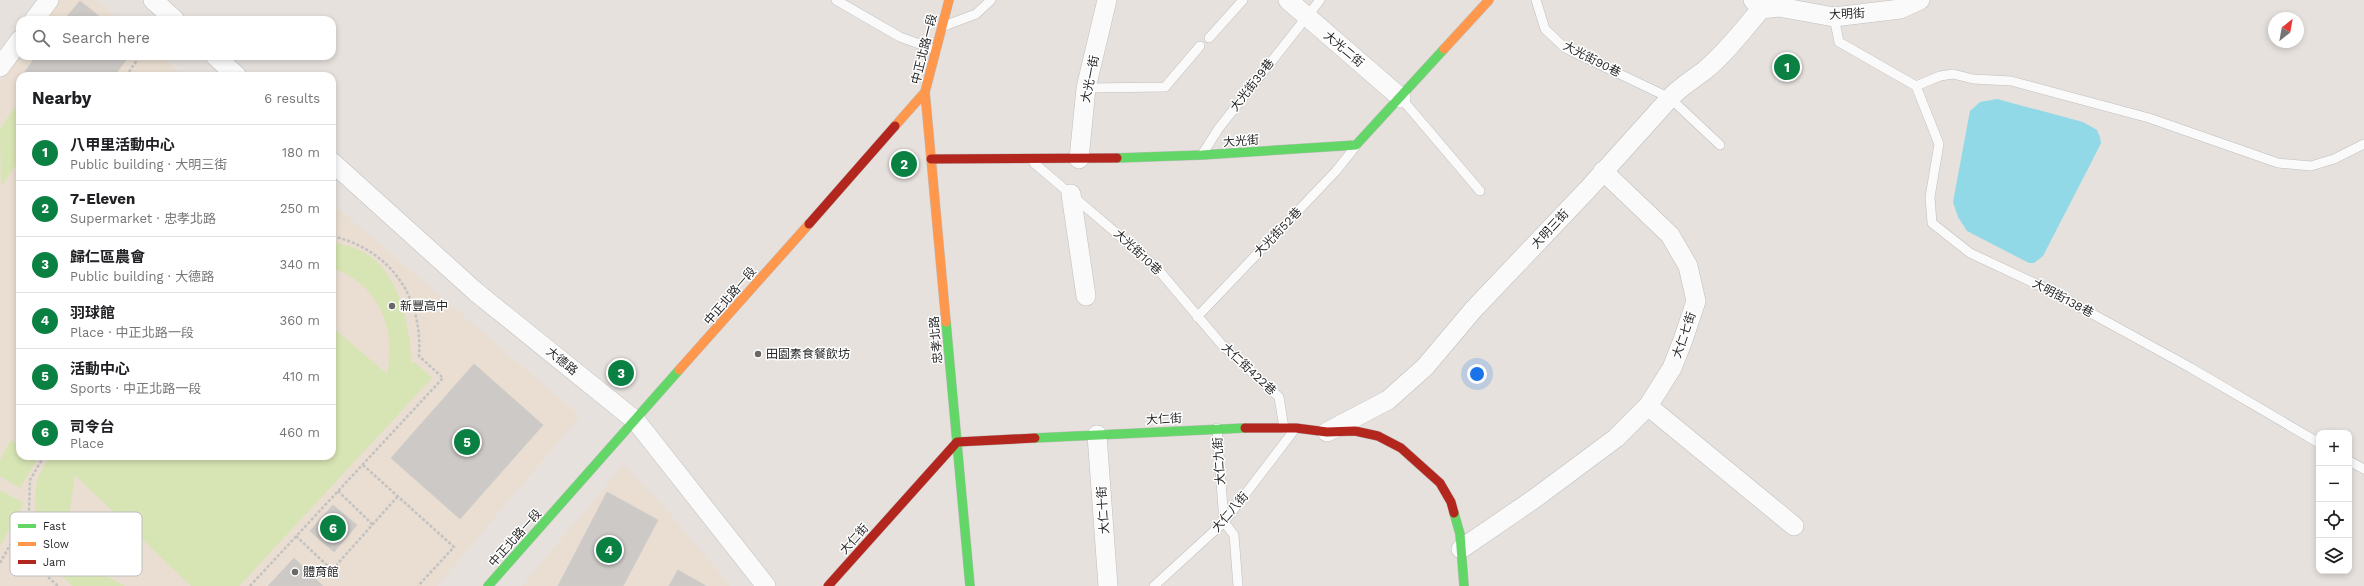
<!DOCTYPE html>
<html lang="en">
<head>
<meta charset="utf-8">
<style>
  body { margin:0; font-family:"Work Sans","Noto Sans TC",sans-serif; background:#f2f2f2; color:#202124 }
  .controls { position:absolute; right:12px; bottom:12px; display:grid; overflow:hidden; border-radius:8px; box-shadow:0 2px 6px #0003 }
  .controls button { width:36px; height:36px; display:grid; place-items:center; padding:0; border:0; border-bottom:1px solid #e0e0e0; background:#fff; color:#202124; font:20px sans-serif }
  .compass { position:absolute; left:2268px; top:12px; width:36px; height:36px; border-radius:50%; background:#fff; box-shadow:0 2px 6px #0003; rotate:31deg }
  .you { position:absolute; left:1477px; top:374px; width:14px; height:14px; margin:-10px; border:3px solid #fff; border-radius:50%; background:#1a73e8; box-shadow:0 0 0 6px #1a73e833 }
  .badge { display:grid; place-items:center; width:26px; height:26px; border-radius:50%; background:#0b8043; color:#fff; font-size:13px; font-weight:700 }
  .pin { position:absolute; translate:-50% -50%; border:2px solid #fff; box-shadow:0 1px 4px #0006 }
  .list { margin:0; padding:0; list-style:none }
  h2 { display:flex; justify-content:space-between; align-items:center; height:52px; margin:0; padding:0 16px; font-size:17px }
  h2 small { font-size:13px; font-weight:400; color:#757577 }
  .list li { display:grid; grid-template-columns:26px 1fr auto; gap:12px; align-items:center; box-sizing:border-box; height:56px; padding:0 16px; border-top:1px solid #e0e0e0 }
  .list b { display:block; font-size:15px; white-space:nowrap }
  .list p { margin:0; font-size:13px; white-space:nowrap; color:#757577 }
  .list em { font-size:13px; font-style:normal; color:#757577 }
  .icon { flex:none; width:22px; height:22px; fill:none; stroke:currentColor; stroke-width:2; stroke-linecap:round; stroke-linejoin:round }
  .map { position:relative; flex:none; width:2364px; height:586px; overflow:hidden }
  .search { position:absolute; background:#fff; box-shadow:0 2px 6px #0003; left:16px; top:16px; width:320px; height:44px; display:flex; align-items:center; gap:10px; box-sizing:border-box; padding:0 14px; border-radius:12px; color:#757577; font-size:15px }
  .panel { position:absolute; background:#fff; box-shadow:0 2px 6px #0003; left:16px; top:72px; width:320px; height:388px; border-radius:12px }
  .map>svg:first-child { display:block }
  .education { fill:#e9ded1 }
  .pitch { fill:#d7e4b3 }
  .water { fill:#91d9e6 }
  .building { fill:#ccc9c6; stroke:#d0cdc9 }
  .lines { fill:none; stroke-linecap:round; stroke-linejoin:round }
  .lane-casing { stroke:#bfbebe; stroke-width:10 }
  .street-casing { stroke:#bfbebe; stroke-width:20 }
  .fast-casing { stroke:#bfbebe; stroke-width:10 }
  .slow-casing { stroke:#bfbebe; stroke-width:10 }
  .jam-casing { stroke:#bfbebe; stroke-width:10 }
  .path { stroke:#c2c2c2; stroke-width:2.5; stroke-dasharray:3 2; stroke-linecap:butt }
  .lane { stroke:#fbfafa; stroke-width:9 }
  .street { stroke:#fbfafa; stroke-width:19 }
  .fast { stroke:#63d668; stroke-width:9 }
  .slow { stroke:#ff974d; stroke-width:9 }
  .jam { stroke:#b3261e; stroke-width:9 }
  .poi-dot { fill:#6a6867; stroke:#fff; stroke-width:1.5 }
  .labels { text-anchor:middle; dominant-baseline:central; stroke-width:3; stroke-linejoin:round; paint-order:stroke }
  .street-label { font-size:12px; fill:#272727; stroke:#fff }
  .poi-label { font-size:12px; fill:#272727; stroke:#fff; text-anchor:start }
  .key { fill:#fff; stroke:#bebebe; stroke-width:1 }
  .key-label { font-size:11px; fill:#272727 }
</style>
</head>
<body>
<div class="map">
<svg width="2364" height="586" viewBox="0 0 2364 586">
  <rect width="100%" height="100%" fill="#e6e1dd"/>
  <path class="education" d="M59 0H96L119 20H45Z
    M20 55 161 56 184 76H20V456H332V203L580 416 437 586H0V83Z
    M623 465 665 508 730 586H522Z"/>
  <path class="pitch" d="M15 107 20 111V159L1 186 0 129Z
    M332 242C344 245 359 248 370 256 400 278 411 329 411 364L414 362 432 378 239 586H191L75 475 70 508 71 530 97 571 125 586H72C44 557 30 521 37 481 39 473 46 463 50 456H332V327L387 374C397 328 378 283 332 268Z
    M11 440 20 445V456H39L20 488 0 476V460Z
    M0 490 24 503 0 546Z"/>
  <path class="water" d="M1997 99 2083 122 2097 130 2100 137 2101 143 2092 161 2043 256 2034 263H2029L1967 231 1958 217 1953 202 1970 111 1980 102Z"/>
  <path class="building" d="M80 1 104 20H64Z
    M36 56H129L114 76H22Z
    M474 364 543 425 460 519 391 458Z
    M607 492 658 520 623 586H558Z
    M333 505 357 525 334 552 310 531Z
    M294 558 323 586H268Z
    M678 570 706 586H669Z"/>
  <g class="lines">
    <defs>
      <path id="lane" d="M836 0 900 37 936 50
        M1536 0 1545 29 1565 48 1670 98 1720 145
        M1834 17 1839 42 1916 86 1940 76 1953 74 1973 79 2011 81 2149 118 2278 163 2311 166 2334 159 2364 144
        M944 26 976 14 991 0
        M1209 38 1243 0
        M1916 86 1939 144 1930 197 1932 223 1970 253 2047 289 2191 368 2319 443
        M1086 88 1165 87 1200 46
        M1401 98 1480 191
        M1203 153 1219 128 1320 0
        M1034 163 1156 267 1222 345 1279 397 1284 428
        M1197 317 1336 171 1355 147
        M1217 428 1224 522 1234 535 1238 586
        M2349 461 2364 469
        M1154 586 1224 522 1295 429"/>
      <path id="street" d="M153 0 175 20
        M1288 0 1401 98
        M1753 0 1761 9 1779 7 1834 17 1900 9 1920 0
        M34 20 49 0
        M215 56 237 76
        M0 67 20 40
        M1079 159 1086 88 1107 0
        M332 162 476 292 636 421 766 586
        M1071 194 1086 296
        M1648 406 1794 526
        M1327 432 1388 400 1425 367 1473 310 1589 188 1670 98C1680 87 1692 80 1704 71 1726 53 1743 30 1761 9
        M1097 435 1108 586
        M1461 549 1534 499 1616 438 1648 406 1672 368 1683 340 1696 301 1688 266 1670 235 1603 171"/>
      <path id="fast" d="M1117 158 1202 155 1356 145 1444 49
        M946 322 970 586
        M1035 438 1245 428
        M1454 513 1460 534 1464 586
        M488 586 679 370"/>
      <path id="slow" d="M1444 49 1489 0
        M925 92 946 322
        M895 126 925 92 949 0
        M679 370 809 224"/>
      <path id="jam" d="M931 159 1117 158
        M809 224 895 126
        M1245 428H1296L1327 432 1355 431 1378 436 1401 448 1440 483 1451 502 1454 513
        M828 586 957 442 1035 438"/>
    </defs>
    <use href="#lane" class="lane-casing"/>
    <use href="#street" class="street-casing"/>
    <use href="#fast" class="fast-casing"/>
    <use href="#slow" class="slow-casing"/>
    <use href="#jam" class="jam-casing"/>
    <path class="path" d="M126 76 140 56
      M363 465 454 547 418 586
      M338 491 373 525
      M29 512 30 546 48 577 58 586
      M296 536 332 570 398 496
      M0 563 29 511 30 480 44 456
      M250 586 443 378 419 356C423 297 391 250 332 236"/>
    <use href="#lane" class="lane"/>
    <use href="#street" class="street"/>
    <use href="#fast" class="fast"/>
    <use href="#slow" class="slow"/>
    <use href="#jam" class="jam"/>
  </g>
  <g class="poi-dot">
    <circle cx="392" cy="306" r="4"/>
    <circle cx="758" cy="354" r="4"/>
    <circle cx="295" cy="572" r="4"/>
  </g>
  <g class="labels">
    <g class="street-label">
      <text transform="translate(1847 14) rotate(-3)">大明街</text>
      <text transform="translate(924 49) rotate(-76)">中正北路一段</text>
      <text transform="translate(1344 49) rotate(40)">大光二街</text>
      <text transform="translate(1592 59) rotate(27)">大光街90巷</text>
      <text transform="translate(1090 79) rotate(-79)">大光一街</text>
      <text transform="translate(1252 85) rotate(-52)">大光街39巷</text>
      <text transform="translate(1241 141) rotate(-4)">大光街</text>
      <text transform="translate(1550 229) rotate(-47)">大明三街</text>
      <text transform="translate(1278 232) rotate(-46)">大光街52巷</text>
      <text transform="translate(1138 252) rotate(43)">大光街10巷</text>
      <text transform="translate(730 296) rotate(-49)">中正北路一段</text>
      <text transform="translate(2063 298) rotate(28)">大明街138巷</text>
      <text transform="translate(1684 335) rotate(-71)">大仁七街</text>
      <text transform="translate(936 340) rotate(-95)">忠孝北路</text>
      <text transform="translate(562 361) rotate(39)">大德路</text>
      <text transform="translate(1249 369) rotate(43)">大仁街422巷</text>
      <text transform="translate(1164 419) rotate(-3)">大仁街</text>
      <text transform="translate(1219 461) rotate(-94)">大仁九街</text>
      <text transform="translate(1103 510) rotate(-94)">大仁十街</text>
      <text transform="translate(1230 512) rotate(-49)">大仁八街</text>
      <text transform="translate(515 538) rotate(-48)">中正北路一段</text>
      <text transform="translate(854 539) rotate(-48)">大仁街</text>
    </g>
    <g class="poi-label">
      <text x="400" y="306">新豐高中</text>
      <text x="766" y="354">田園素食餐飲坊</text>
      <text x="303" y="572">體育館</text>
    </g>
  </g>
  <rect x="10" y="512" width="132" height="64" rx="6" class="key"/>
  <rect x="18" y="524" width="18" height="4" fill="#63d668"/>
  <rect x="18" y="542" width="18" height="4" fill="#ff974d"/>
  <rect x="18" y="560" width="18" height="4" fill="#b3261e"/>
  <g class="key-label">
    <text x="43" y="530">Fast</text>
    <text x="43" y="548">Slow</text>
    <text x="43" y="566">Jam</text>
  </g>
</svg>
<div class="controls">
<button>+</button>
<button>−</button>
<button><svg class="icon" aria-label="locate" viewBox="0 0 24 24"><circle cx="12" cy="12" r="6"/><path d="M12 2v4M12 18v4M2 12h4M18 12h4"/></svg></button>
<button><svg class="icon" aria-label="layers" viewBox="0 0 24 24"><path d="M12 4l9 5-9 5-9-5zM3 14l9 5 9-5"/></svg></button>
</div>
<svg class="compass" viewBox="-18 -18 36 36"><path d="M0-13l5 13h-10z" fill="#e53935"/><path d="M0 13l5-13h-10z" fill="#757577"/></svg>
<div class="you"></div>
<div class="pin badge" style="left:1787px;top:67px">1</div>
<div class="pin badge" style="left:904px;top:164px">2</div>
<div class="pin badge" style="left:621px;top:373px">3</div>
<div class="pin badge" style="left:609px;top:550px">4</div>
<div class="pin badge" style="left:467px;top:442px">5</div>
<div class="pin badge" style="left:333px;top:528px">6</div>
<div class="search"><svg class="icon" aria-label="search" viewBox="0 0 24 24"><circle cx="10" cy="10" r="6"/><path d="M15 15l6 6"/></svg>Search here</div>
<section class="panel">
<h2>Nearby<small>6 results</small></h2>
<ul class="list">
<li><span class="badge">1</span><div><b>八甲里活動中心</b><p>Public building · 大明三街</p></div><em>180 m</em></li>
<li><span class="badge">2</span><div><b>7-Eleven</b><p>Supermarket · 忠孝北路</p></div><em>250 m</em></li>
<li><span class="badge">3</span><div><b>歸仁區農會</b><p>Public building · 大德路</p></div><em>340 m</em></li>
<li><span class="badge">4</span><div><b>羽球館</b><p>Place · 中正北路一段</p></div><em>360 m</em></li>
<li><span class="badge">5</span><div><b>活動中心</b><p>Sports · 中正北路一段</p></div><em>410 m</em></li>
<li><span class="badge">6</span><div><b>司令台</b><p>Place</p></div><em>460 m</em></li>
</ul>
</section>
</div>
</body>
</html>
